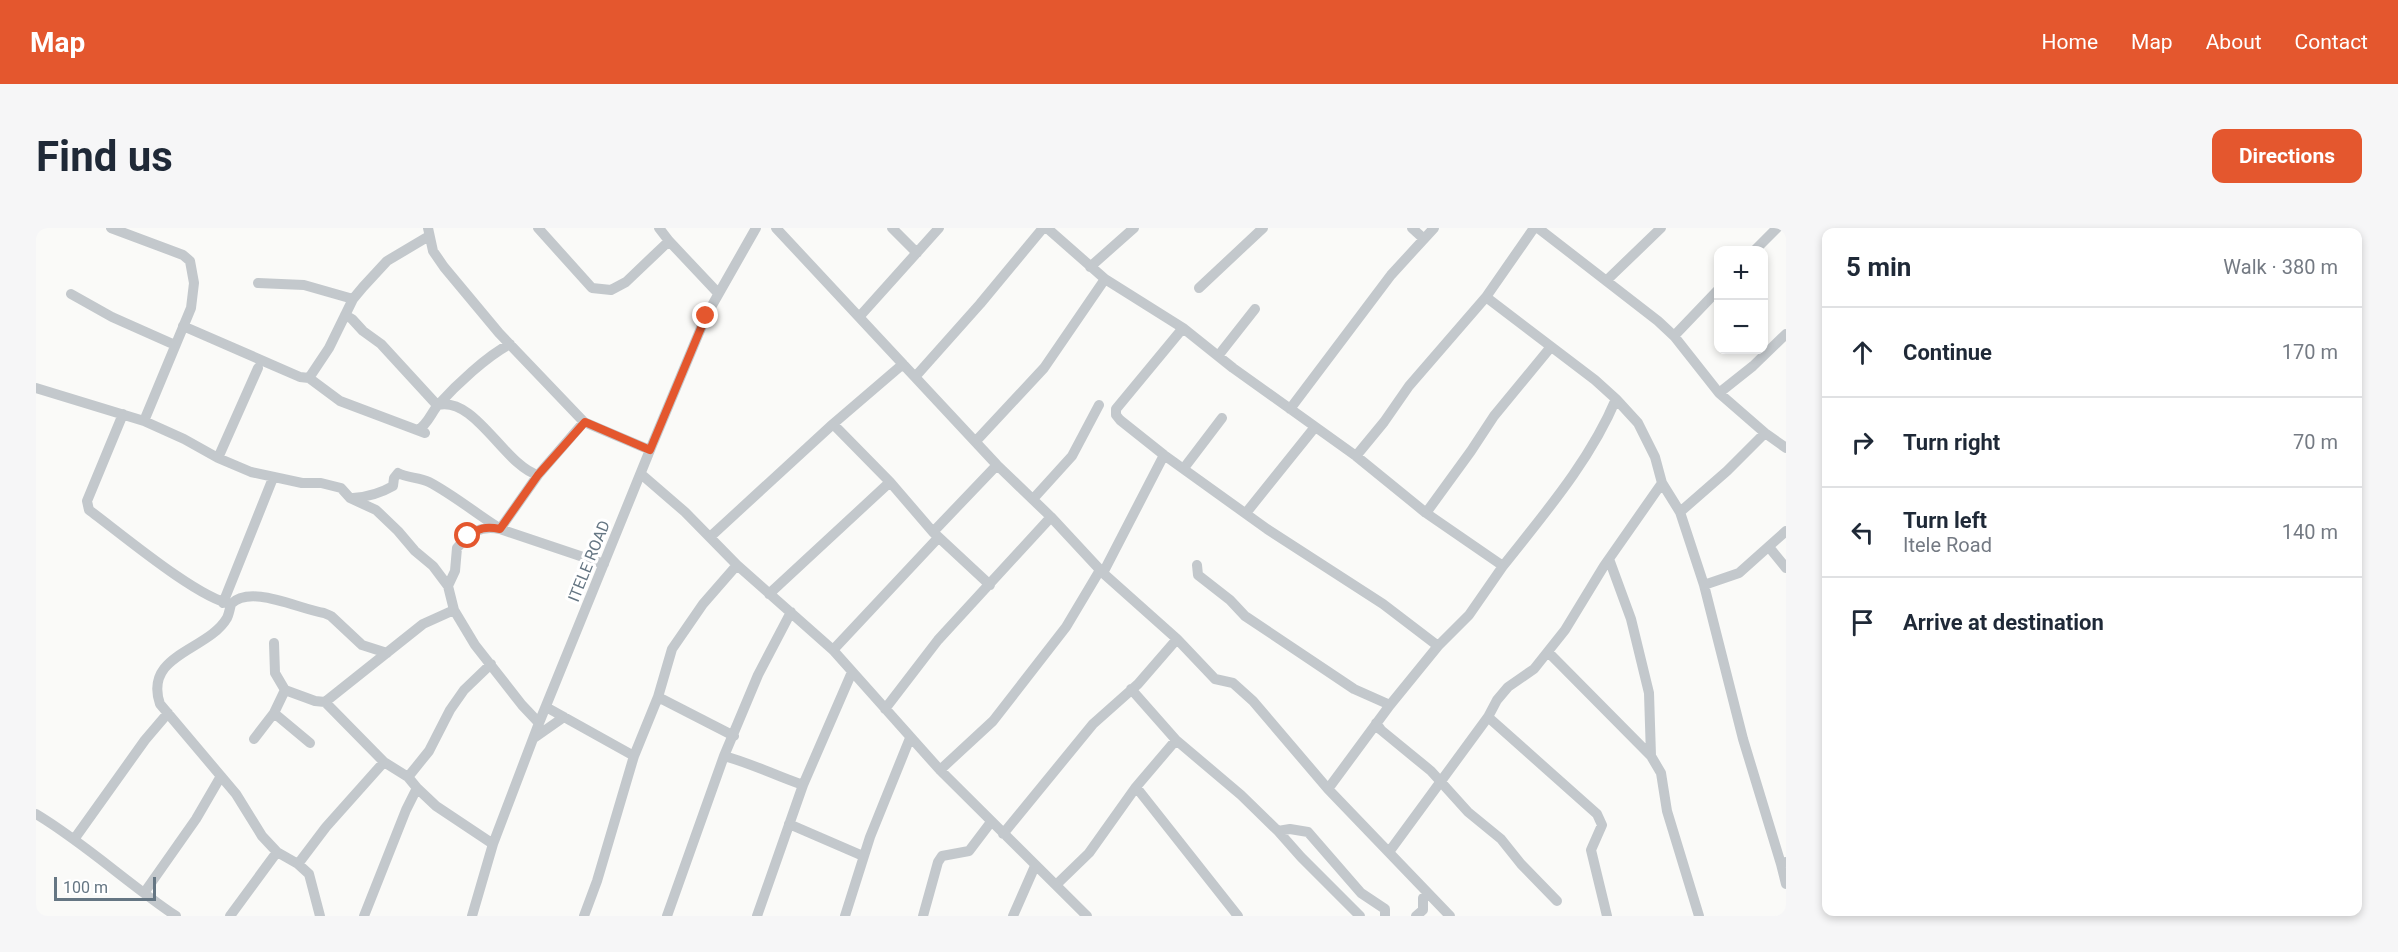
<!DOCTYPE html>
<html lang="en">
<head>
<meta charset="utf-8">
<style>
  body { margin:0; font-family:Roboto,sans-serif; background:#f6f6f7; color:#1f2937 }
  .controls { position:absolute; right:18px; top:18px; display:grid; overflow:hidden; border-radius:12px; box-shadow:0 3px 9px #0003 }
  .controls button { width:54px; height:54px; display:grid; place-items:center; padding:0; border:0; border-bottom:2px solid #e0e1e3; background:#fff; color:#1f2937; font:30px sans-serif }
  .scale { position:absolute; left:18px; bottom:15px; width:102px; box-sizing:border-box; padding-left:6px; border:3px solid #657683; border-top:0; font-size:16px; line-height:21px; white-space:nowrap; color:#657683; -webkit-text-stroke:4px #fff; paint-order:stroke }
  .stop { position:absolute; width:18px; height:18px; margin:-14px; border:4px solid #e4572e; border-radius:50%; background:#fff }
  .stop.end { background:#e4572e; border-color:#fff; box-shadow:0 2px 6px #0008 }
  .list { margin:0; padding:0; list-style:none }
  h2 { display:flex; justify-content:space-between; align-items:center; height:78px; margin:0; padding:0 24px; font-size:26px }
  h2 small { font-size:20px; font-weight:400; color:#747a83 }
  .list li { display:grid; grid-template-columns:39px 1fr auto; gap:18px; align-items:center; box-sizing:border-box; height:90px; padding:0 24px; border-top:2px solid #e0e1e3 }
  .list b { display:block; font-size:22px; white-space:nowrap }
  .list p { margin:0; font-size:20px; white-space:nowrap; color:#747a83 }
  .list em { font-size:20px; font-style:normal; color:#747a83 }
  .icon { flex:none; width:33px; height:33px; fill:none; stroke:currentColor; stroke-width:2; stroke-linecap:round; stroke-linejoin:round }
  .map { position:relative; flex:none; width:1750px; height:688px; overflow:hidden; border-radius:12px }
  header { display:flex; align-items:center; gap:36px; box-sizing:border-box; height:84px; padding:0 30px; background:#e4572e; color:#fff }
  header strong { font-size:28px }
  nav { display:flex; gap:33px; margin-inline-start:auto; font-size:21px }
  .intro { display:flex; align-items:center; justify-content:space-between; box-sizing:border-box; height:144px; padding:0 36px }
  h1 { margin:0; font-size:42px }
  .button { padding:15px 27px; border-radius:12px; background:#e4572e; color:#fff; font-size:21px; font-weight:700 }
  main { display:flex; gap:36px; padding:0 36px }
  aside { flex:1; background:#fff; border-radius:12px; box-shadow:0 3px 9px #0003 }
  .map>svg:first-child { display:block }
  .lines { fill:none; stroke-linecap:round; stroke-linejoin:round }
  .minor { stroke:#c3c8cc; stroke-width:10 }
  .route { stroke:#e4572e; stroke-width:8 }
  .labels { text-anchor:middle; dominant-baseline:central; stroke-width:6; stroke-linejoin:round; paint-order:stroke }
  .street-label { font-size:16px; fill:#657683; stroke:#fff }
</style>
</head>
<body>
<header>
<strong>Map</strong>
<nav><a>Home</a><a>Map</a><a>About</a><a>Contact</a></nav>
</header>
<div class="intro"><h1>Find us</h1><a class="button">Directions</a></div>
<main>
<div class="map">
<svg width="1750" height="688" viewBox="0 0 1750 688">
  <rect width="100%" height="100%" fill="#fafaf8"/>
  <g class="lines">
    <path class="minor" d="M75 0 147 27 154 33 158 55 155 80 108 193
      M392 0 397 23 408 39 463 105 548 194 614 222
      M502 0 556 60 575 62 590 54 633 13
      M623 0 633 13 682 65
      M740 0 961 237 1015 289 1067 345 1141 411 1179 451 1197 455 1217 473 1292 561 1414 688
      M856 0 881 25
      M1011 0 1069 51 1147 100 1080 181V187L1084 192 1128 227 1231 301 1347 376 1402 418
      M1376 0 1388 11
      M1498 0 1450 69 1559 152 1580 171
      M1502 0 1622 93 1638 108 1683 165 1729 205 1750 220
      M1719 22 1741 0
      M1054 39 1098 0
      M1571 52 1625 0
      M222 55 268 57 317 71
      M1163 60 1227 0
      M35 66 76 89 139 117
      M309 87 316 91 327 103 345 116 401 177
      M824 88 903 0
      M147 98 264 149 273 150 304 173 389 205
      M1147 100 1197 140 1320 228 1390 285 1467 338C1508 286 1554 233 1580 171L1602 195 1619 229 1626 255 1644 284 1668 357
      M1638 108 1682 62
      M1182 128 1219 81
      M879 149 944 76 1007 0
      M273 150 293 120 317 71 327 59 351 33 393 8
      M0 160 108 193 148 211 182 230 215 244 266 255H285L305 260 314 270 340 282 362 303 379 323 397 338 412 358 418 382 439 417 486 477 503 495
      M1683 165 1717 138 1750 106
      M402 177C439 168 469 238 502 247
      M1254 181 1355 47 1398 0
      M87 186 51 273 53 282C83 304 161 370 195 376
      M797 196 854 254 897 304 954 357
      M382 202C392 196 395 185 402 177 420 157 451 128 474 116
      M940 213 1008 140 1069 51
      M1320 228 1348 194 1373 158 1450 69
      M182 230 222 140
      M1148 240 1186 190
      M605 246 649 284 701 337 797 422 904 542 1051 688
      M317 270C331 269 345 265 357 258L358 250 362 245C371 250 383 249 393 254 416 266 438 284 460 298
      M997 271 1036 228 1063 177
      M1644 284 1691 243 1729 205
      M1210 285 1279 199
      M1390 285 1435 223 1458 188 1514 120
      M464 301 502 247 548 194
      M1750 303 1703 345 1668 357 1707 511 1745 636 1750 634
      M897 304 961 237
      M674 309 797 196 867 136
      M1733 319 1750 340
      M1573 331 1595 391 1613 465 1615 528
      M1161 337 1162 347 1194 372 1209 388 1318 461 1354 477
      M1067 345 1128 227
      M412 358 419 343 421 320C434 305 443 297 464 301L568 336
      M733 366 854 254
      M187 375 237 250
      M238 415 239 445 249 462
      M797 422 902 310
      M1512 424 1615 528 1625 545 1631 583 1663 688
      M1095 461 1140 512 1205 567 1242 603 1265 629 1324 688
      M622 469 698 508
      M289 474 348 534 372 549 381 560 400 578 457 616
      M510 479 598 528
      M849 481 902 412 1015 289
      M238 485 274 515
      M1452 489 1561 586 1566 597 1555 622 1571 688
      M1340 495 1345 502 1395 543 1432 584 1465 611 1485 636 1521 673
      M498 510 528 489
      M218 511 238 485 249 462 279 473 289 474 387 396 418 382
      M688 528C715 535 740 548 767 557
      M904 542 957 493 1030 399 1064 342
      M372 549 393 523 414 482 428 462 455 436
      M1100 559 1202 688
      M1292 561 1354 477 1402 418 1433 387 1467 338
      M0 586C50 616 92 656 140 688
      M753 596 827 628
      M1242 603 1254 601 1272 604 1325 665 1349 681V688
      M967 606 1057 496 1102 456 1141 411
      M39 610 109 512 132 485
      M1353 624 1452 489 1461 472 1472 459 1498 441 1529 402 1568 338 1626 255
      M262 636 290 599 348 534
      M1745 636 1750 656
      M1021 656 1053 625 1100 559 1140 512
      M108 665 160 591 185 548
      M194 688 241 624
      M284 688 273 646 262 636 241 624 226 608 200 566 124 476C107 426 172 423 191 390 193 386 194 380 195 376 215 356 262 381 288 385L295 388 326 417 351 425
      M328 688 370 582 381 560
      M436 688 457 616 503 495 614 222 670 88 720 0
      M548 688 561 653 598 528 622 469 636 421 667 376 701 337
      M631 688 688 528 722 447 755 384
      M721 688 767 557 816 444
      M809 688 834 609 874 510
      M887 688 902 634 906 628 933 623 955 594
      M977 688 999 638
      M1380 688 1387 682V670L1392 665"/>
  </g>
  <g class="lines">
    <path class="route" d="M432 308C443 300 450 298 464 301L502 247 549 194 614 222 670 88"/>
  </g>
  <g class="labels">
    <g class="street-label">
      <text transform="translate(553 333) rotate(-68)">ITELE ROAD</text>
    </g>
  </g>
</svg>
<div class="controls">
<button>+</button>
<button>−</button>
</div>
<div class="scale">100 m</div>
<div class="stop" style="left:432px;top:308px"></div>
<div class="stop end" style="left:670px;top:88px"></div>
</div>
<aside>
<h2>5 min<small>Walk · 380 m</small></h2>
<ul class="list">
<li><svg class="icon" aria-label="ahead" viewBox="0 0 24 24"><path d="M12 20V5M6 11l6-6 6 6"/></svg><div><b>Continue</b></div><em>170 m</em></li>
<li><svg class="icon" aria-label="right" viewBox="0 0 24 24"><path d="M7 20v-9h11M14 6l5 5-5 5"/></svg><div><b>Turn right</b></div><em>70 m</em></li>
<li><svg class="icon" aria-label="left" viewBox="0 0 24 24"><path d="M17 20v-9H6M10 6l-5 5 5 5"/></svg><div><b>Turn left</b><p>Itele Road</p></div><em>140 m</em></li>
<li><svg class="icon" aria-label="arrive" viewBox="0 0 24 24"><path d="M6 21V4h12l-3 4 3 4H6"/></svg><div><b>Arrive at destination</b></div></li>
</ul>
</aside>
</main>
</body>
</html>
